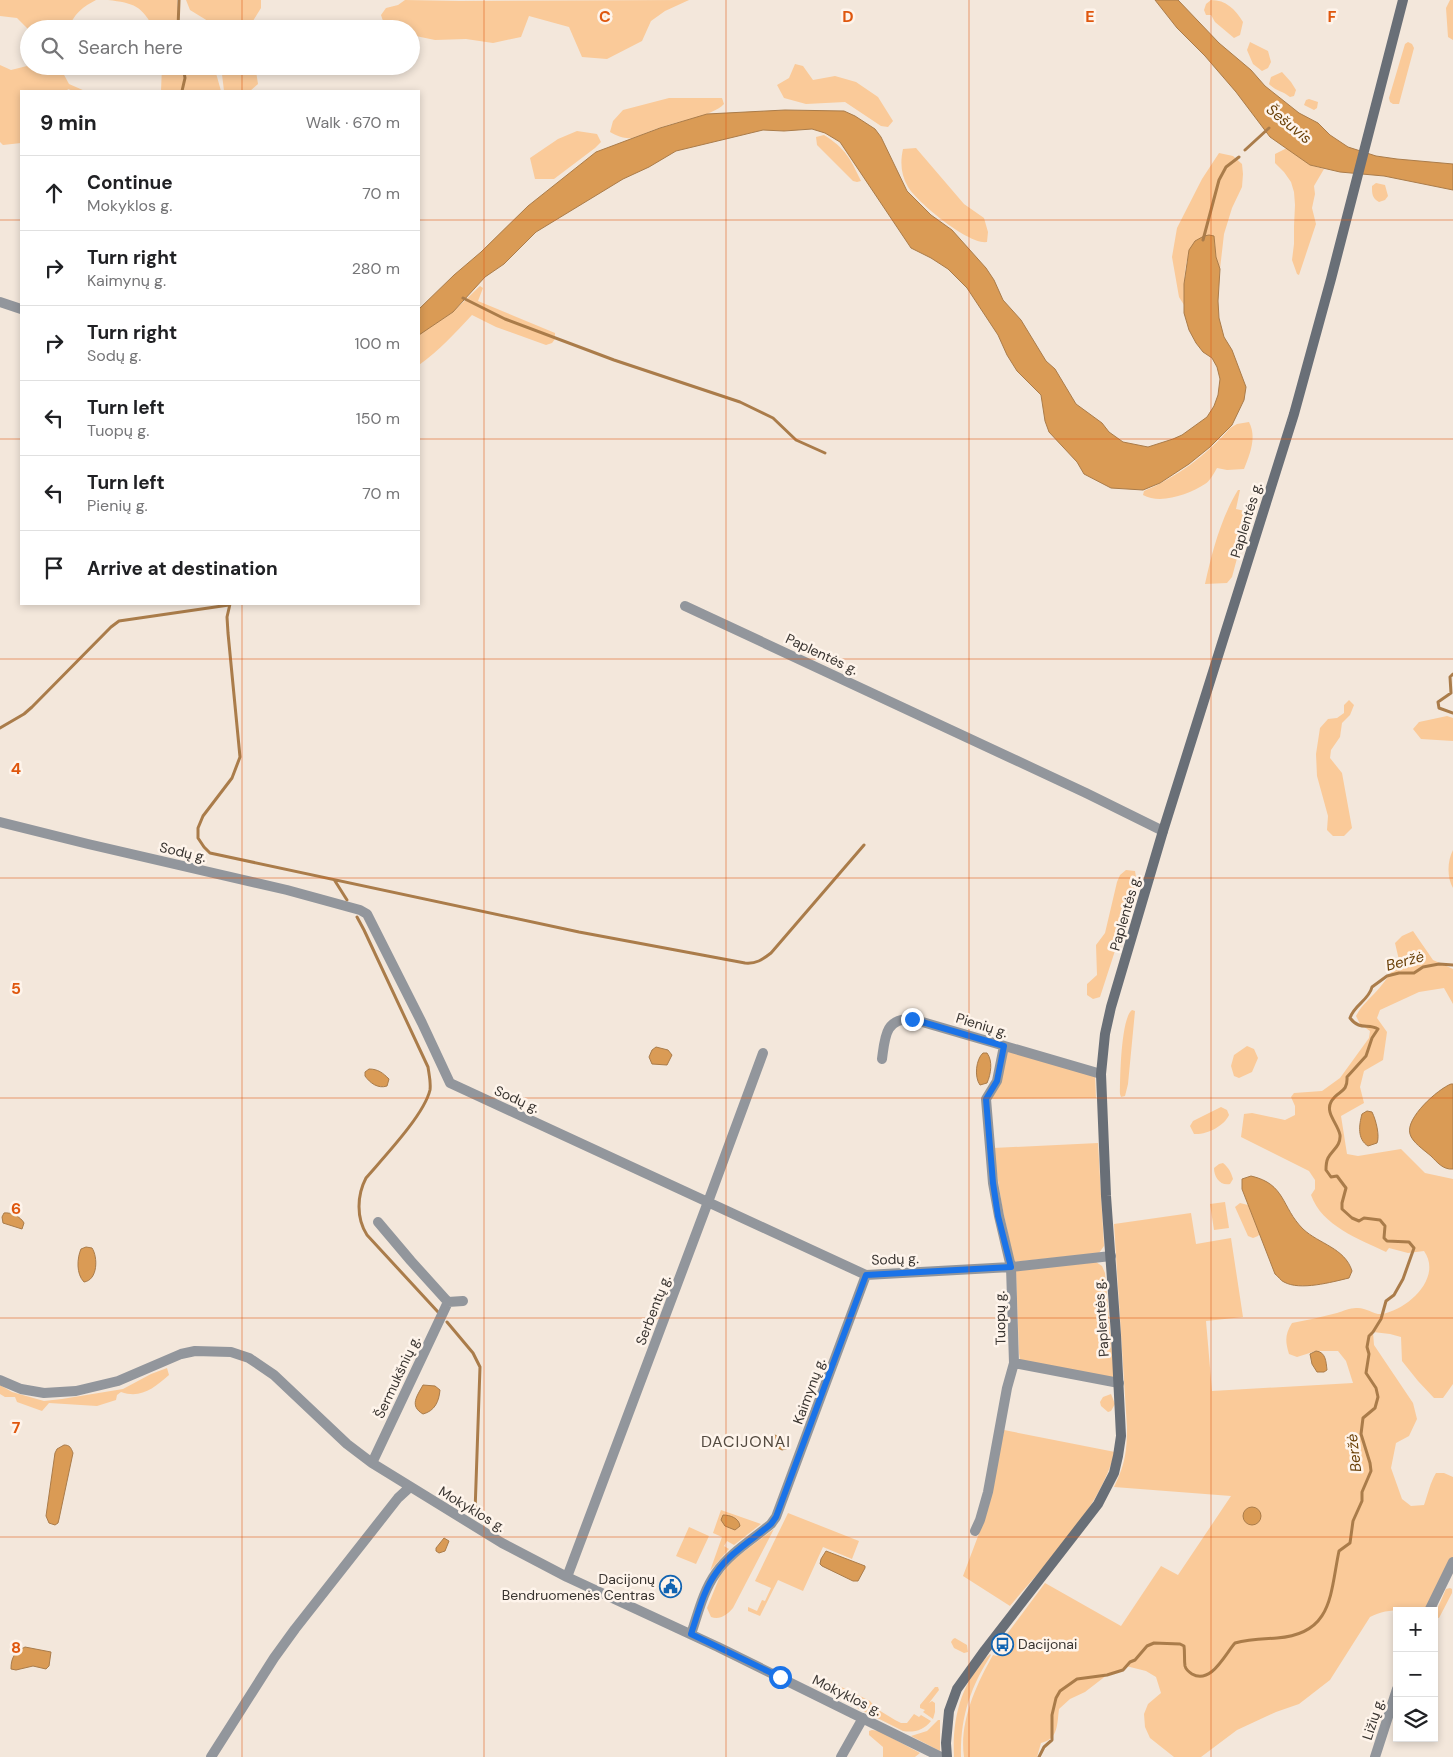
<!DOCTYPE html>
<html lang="en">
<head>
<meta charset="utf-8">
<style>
  body { margin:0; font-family:"DM Sans",sans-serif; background:#f2f2f2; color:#202124 }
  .controls { position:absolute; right:15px; bottom:15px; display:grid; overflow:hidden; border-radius:0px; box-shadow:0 2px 8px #0003 }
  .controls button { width:45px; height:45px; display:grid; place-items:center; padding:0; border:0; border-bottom:1px solid #e0e0e0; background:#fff; color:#202124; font:25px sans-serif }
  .stop { position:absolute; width:15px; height:15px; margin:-11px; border:4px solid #1a73e8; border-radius:50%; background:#fff }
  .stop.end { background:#1a73e8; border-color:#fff; box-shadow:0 1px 5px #0008 }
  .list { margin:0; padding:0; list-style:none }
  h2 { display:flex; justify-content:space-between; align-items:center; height:65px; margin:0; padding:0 20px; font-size:21px }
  h2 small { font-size:16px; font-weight:400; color:#757577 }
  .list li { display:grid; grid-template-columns:32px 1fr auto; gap:15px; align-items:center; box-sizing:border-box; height:75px; padding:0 20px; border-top:1px solid #e0e0e0 }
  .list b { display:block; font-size:19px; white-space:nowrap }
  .list p { margin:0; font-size:16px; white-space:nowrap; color:#757577 }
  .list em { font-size:16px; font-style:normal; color:#757577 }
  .icon { flex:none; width:28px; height:28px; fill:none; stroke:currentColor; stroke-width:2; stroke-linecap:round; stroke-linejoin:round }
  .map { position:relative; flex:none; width:1453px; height:1757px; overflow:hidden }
  .search { position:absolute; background:#fff; box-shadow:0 2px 8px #0003; left:20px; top:20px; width:400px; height:55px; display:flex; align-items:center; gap:12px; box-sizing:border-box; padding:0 18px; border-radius:28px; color:#757577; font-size:19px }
  .panel { position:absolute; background:#fff; box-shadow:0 2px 8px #0003; left:20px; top:90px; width:400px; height:515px; border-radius:0px }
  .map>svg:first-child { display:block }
  .green { fill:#faca99 }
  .water { fill:#da9b55; stroke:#aa7c4a }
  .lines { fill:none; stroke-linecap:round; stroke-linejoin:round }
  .stream { stroke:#aa7c4a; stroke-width:3 }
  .street { stroke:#92969c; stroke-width:10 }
  .secondary { stroke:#696f77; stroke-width:10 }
  .route { stroke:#1a73e8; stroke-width:6 }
  .grid { fill:none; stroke:#df570e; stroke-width:1; stroke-opacity:0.55 }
  .labels { text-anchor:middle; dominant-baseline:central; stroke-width:5; stroke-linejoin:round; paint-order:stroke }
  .street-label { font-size:14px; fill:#393430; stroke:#fef4eb }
  .poi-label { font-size:14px; fill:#393430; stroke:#fef4eb; text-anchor:end }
  .water-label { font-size:15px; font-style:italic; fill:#693f06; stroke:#fef4eb }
  .quarter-label { font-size:16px; letter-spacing:1px; fill:#534a40; stroke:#fef4eb }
  .grid-label { font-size:16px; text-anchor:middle; font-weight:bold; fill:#df570e; stroke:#fef4eb; stroke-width:5; stroke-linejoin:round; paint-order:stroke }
</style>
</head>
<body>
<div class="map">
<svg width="1453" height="1757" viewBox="0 0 1453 1757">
  <rect width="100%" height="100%" fill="#f3e7db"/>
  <path class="green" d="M0 0H96C84 6 72 15 69 29L29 30 17 18 0 16Z
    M108 0H177L178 23 194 27 195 29H154C142 6 134 3 108 0Z
    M186 0H261V8L248 29H221L190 10Z
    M405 0 459 1 689 0 665 11 651 21 642 41 607 59 582 57 569 27 529 16 521 37 493 43 466 39 435 40 411 35V29L391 28 383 21 381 15 386 8 398 5Z
    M1211 0C1226 0 1235 9 1243 22L1240 35 1234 38 1215 22 1211 15H1206L1204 10 1206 4Z
    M1450 0H1453V40L1448 37 1446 8Z
    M1250 42 1268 51 1271 62 1268 68 1262 71 1253 64 1247 50Z
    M1408 42 1412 44 1414 48 1399 104H1393L1390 102 1389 98 1405 44Z
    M29 63V66H63L62 71 69 84 85 91H73L68 89 67 91H21V143L3 145 0 142V65L11 70 27 66Z
    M795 64 803 66 813 80 835 76 856 82 878 97 893 121 888 127 881 126 845 102 806 104 784 98 777 85 789 78Z
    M162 66H214L221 91H161Z
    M221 66H248L256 71 258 84 250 91H224Z
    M1282 72 1291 82 1296 90 1294 96 1290 97C1283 91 1276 91 1269 84L1271 77Z
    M669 98H722L724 104C713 116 678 121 662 127 652 130 642 135 632 138 625 139 617 136 610 132L613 121 623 110Z
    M1309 99 1318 102 1317 108 1314 110 1304 105 1306 100Z
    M577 131 597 134 601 142 595 148 554 179H535L530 158 558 139Z
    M824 135C846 149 850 158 861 181L857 182 853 181 817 145 816 137Z
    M916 148 964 204 984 218 988 232 987 242C969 245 918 203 908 187 901 175 900 163 903 149Z
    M1287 148 1310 165 1324 169 1314 186 1315 194 1312 208 1316 224 1299 275 1297 274 1292 260 1294 244V226L1295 205 1294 192 1291 182 1284 172 1275 163V154Z
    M1219 153 1233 156 1242 164 1243 174 1242 187 1232 208 1224 234 1220 269 1216 257 1214 236 1195 241C1183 259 1184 284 1184 305L1179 297 1172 257 1177 228 1202 179Z
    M1376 183 1385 185 1388 196 1385 200 1379 202C1372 198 1372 194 1372 186Z
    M480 286 483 288 478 301 555 333V339L552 343 546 345 496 327 472 315C455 333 439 351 419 365V335L453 312Z
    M1249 422C1257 437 1250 454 1244 469L1227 470 1217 468C1214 473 1210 481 1205 484 1189 494 1161 505 1143 495L1144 491C1177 477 1207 455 1230 428L1237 424Z
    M1238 490H1240L1236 509 1245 511 1249 514 1232 577 1227 583 1205 584C1212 552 1221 518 1238 490Z
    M1349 700 1354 705 1350 715 1342 723 1340 737 1331 750 1330 758 1342 773 1352 828 1344 836H1333L1327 830 1328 816 1317 776 1316 754 1320 728 1328 719 1337 718 1344 713V705Z
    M1447 716 1453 718V741L1421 739 1413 729 1419 722Z
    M1453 850V888C1447 878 1447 861 1453 850Z
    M1126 870 1135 871 1137 883 1100 997 1093 999 1087 995V984L1097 975 1096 945 1105 933 1117 882 1120 875Z
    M1413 931 1433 960 1453 969V1004L1444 988 1419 992 1380 1010 1377 1018 1387 1032 1383 1060 1364 1071 1360 1087 1364 1103 1341 1116 1347 1154 1358 1156 1401 1149 1425 1173 1453 1179V1384L1443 1398H1434L1418 1381 1402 1361 1401 1337 1390 1334 1373 1332 1374 1345 1413 1403 1417 1419 1409 1436 1396 1443 1391 1468 1402 1499 1411 1506 1424 1505C1428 1494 1430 1483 1436 1473H1444L1453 1477V1561L1427 1611C1407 1611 1388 1607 1370 1617L1330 1680 1299 1704 1276 1712 1237 1730 1201 1757H1174L1150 1738 1145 1727 1144 1714 1148 1704 1161 1693 1156 1677 1146 1671 1126 1666 1123 1670 1107 1675 1085 1692 1070 1699 1059 1709C1057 1723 1059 1739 1041 1743L1037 1757H964C959 1722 976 1685 993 1655L997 1656 1009 1640 1007 1634 1045 1583 1121 1626 1161 1566 1178 1575 1231 1496 1114 1487C1125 1465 1127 1451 1127 1427L1114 1224 1191 1213 1196 1244 1231 1238 1243 1317 1206 1321 1212 1391 1353 1383 1346 1361 1338 1351H1316L1297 1357 1289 1354C1285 1341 1285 1334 1292 1323 1307 1320 1322 1317 1337 1313 1343 1311 1350 1308 1356 1308 1366 1307 1374 1315 1382 1314 1407 1310 1443 1278 1424 1251L1408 1253 1389 1248 1386 1252C1359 1239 1322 1226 1311 1195L1315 1189V1180L1309 1171 1241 1137 1244 1114 1252 1113 1285 1120 1295 1115V1106L1291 1097 1294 1093 1322 1091 1340 1078 1369 1038 1370 1031 1360 1024 1356 1016C1362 1004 1372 997 1381 986 1388 978 1393 969 1399 960L1395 943 1402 936Z
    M1132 1010 1135 1011 1128 1084 1125 1096 1121 1097 1120 1094C1120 1078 1121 1018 1132 1010Z
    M1247 1046 1254 1049 1258 1058 1252 1072 1239 1078 1234 1076 1231 1066 1234 1055Z
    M1005 1050 1095 1075 1096 1098 991 1099Z
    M1221 1107 1227 1110 1229 1115C1224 1126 1207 1135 1194 1134L1190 1126 1193 1121Z
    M1098 1143 1104 1246 1099 1253 1014 1262 1002 1206 993 1148Z
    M1223 1163C1229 1168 1231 1172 1233 1179L1230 1184C1220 1186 1214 1177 1214 1168L1219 1164Z
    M1225 1202 1229 1228 1214 1230 1210 1204Z
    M1240 1203 1248 1205 1260 1233 1258 1236 1253 1238 1248 1236 1235 1207Z
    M1096 1262 1102 1266 1105 1273 1115 1386 1021 1367 1019 1353 1016 1271Z
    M167 1368 169 1375C154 1388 141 1399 121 1392L117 1395 116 1400 97 1406 49 1403 42 1411 17 1402 15 1397H5L0 1394V1385L12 1392 44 1401 62 1399 123 1389 151 1374Z
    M1111 1394 1115 1404 1111 1411 1108 1412 1101 1406 1100 1402 1103 1397Z
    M1004 1430 1115 1452C1098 1512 1049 1559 1010 1606L963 1576 986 1515Z
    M721 1510 761 1524 734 1545 727 1541 724 1546 729 1549 710 1571 722 1537 713 1533Z
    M788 1513 859 1541 852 1559 823 1547 803 1591 778 1580 760 1616 748 1611V1607L757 1611 762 1600 765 1601 771 1588 755 1581Z
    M689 1527 709 1536 696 1564 676 1556Z
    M774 1529 733 1608C727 1615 720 1620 711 1617L707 1608 720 1576 733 1560Z
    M1450 1588 1452 1589V1593L1439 1618 1435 1617 1434 1616 1446 1589Z
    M955 1638 967 1645 968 1652 964 1653 954 1648 951 1642 953 1639Z
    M990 1654 991 1655C970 1688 960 1718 961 1757H954C952 1718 961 1682 990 1654Z
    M825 1681 831 1682 870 1701 877 1709 895 1720 901 1723H907L914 1714 919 1717 921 1715 931 1721C924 1730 914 1733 903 1731L822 1690Z
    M935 1687H938L939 1690 929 1703 932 1701 935 1703V1712L933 1719 923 1712 925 1710 920 1708V1705Z
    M938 1720H940V1751L911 1736 927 1731Z
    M872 1730 879 1731 920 1753 915 1757H883V1747L869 1735V1731Z"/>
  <path class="water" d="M1155 0H1178L1219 43 1251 70 1265 86 1299 113 1318 123 1330 135 1348 147 1376 156 1397 159 1453 164V190L1384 176 1340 172 1310 165 1270 137 1236 92 1205 56 1177 28Z
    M785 110 844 111 855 116 875 129 881 137 907 191 931 215 952 230 986 268 994 280 1003 300 1021 320 1046 361 1055 369 1076 404 1102 423 1109 432 1123 442 1148 447 1173 439 1182 435 1207 417 1214 406 1218 395 1220 379 1217 367 1212 358 1203 352 1196 343 1189 330 1184 313V284L1189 250 1195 241 1204 236 1209 235 1214 236 1216 257 1220 269 1218 301 1219 318 1224 337 1232 350 1246 387 1244 400 1232 425 1210 447 1189 464 1160 483 1143 490 1111 488 1084 474 1077 462 1049 432 1045 421 1041 395 1017 371 1007 355 998 335 967 288 948 269 931 258 911 248 840 142 825 133 812 129 784 131 763 130 676 151 649 167 623 179 536 232 504 264 485 277 453 312 419 335V309L454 275 481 252 528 206 596 152 660 128 707 114Z
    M656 1047 668 1050 672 1055 667 1065 652 1064 649 1057 652 1050Z
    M983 1053H987C993 1061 991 1074 987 1083L980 1085C974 1077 976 1059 983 1053Z
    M369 1069C378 1069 383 1073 389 1079L387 1086C378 1089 370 1083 365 1076V1072Z
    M1451 1084H1453V1169C1443 1170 1437 1162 1431 1156 1424 1150 1412 1142 1410 1134 1405 1118 1438 1089 1451 1084Z
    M1367 1111 1372 1112C1376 1120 1380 1136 1377 1143L1368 1146C1357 1139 1359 1125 1362 1114Z
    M1251 1176C1286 1184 1281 1207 1303 1229 1319 1244 1345 1248 1352 1271L1349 1278C1332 1282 1300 1291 1284 1282 1281 1281 1278 1276 1275 1274L1242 1189V1179Z
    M4 1213C11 1212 21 1217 24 1223L22 1229 3 1223 2 1217Z
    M86 1247 92 1248C98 1257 98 1280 84 1282 76 1274 77 1258 81 1249Z
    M1316 1351C1326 1352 1326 1362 1327 1370L1324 1372H1317L1312 1364 1310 1354Z
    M423 1385 435 1386 440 1390C439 1401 435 1411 423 1414 409 1406 417 1396 423 1385Z
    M775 1435 790 1443 789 1448 782 1450 769 1443 771 1436Z
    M64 1445C70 1445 71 1448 73 1453L59 1519 58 1523 55 1525 49 1523 46 1516 55 1453 57 1449Z
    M1243 1516a9 9 0 1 1 18 0a9 9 0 1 1-18 0Z
    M723 1515C730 1515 739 1518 740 1526L735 1530 725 1526 721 1520Z
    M444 1538 449 1541 445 1551 439 1553 436 1551V1548Z
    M826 1551 865 1566V1568L858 1581H853L822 1566 820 1564 821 1559Z
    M25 1647 51 1652 49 1666 46 1669 33 1666 16 1670 11 1669C11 1657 15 1652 25 1647Z"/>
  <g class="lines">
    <path class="stream" d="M178 29 179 0
      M182 91 185 78 183 66
      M1245 150 1269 128
      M1203 240 1219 180 1226 167 1239 157
      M463 298 505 319 614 360 740 402 773 418 796 440 825 453
      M230 604 227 617 228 633 240 757 232 778 203 816 198 828V838L204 847 210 853 579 932 745 963C756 964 762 960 771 953L864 845
      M1453 674 1450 677 1451 693 1438 702 1439 708 1453 713
      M0 728 24 714 32 707 111 627 119 621 229 605
      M335 881 347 900
      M357 917 364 930 428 1067C429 1074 431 1082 430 1090 424 1115 384 1157 366 1178 357 1195 356 1218 367 1235L438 1312
      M447 1322 473 1353 480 1367 475 1512
      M1039 1757 1044 1747 1052 1740V1715L1056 1698 1060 1691 1077 1679 1107 1675 1123 1670 1130 1662 1135 1660 1147 1646 1154 1643 1180 1644 1184 1646C1185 1653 1184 1659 1185 1666 1186 1670 1189 1672 1192 1674 1211 1685 1225 1654 1235 1643 1249 1639 1263 1639 1277 1638 1333 1634 1330 1594 1339 1551L1350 1543 1353 1521 1362 1501V1492L1371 1471 1370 1463 1361 1434 1363 1418 1375 1408 1378 1397 1376 1388 1366 1373 1369 1354 1367 1347 1369 1336 1373 1332 1381 1319 1386 1301 1394 1295 1403 1279 1414 1248 1409 1242 1387 1241 1384 1238 1385 1226 1380 1220 1364 1218 1359 1221 1352 1218 1342 1209V1203L1346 1188 1337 1176 1331 1177 1326 1170C1326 1167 1326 1162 1328 1158 1332 1150 1341 1146 1340 1135 1338 1124 1325 1113 1331 1102 1337 1090 1348 1094 1347 1077L1366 1056 1372 1038 1378 1029C1368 1023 1360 1031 1350 1018 1354 1005 1369 1000 1372 987L1387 976 1399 973H1414L1423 967 1439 964 1453 965"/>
    <path class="street" d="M0 302 21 309
      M685 606 1086 793 1163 831
      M0 822 88 844 287 890 360 910 367 914 422 1023 450 1083 866 1275 1011 1267 1111 1256
      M882 1059C885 1037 885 1018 912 1019L1101 1074
      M378 1222 411 1261 448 1302
      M1014 1363 1119 1383
      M0 1380 21 1389 44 1393 76 1391 118 1381 181 1354 195 1351 231 1352 249 1358 274 1375 347 1444 372 1463 502 1543 567 1577 718 1647 941 1757
      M372 1463 448 1302 463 1301
      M975 1531 980 1520 988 1492 1007 1388 1014 1363 1011 1267 999 1216 993 1183 986 1099 997 1081 1004 1046
      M567 1577 708 1202 763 1053
      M1429 1611 1453 1562
      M691 1634C698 1614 703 1591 716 1573 730 1553 752 1540 771 1524L776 1517 866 1275
      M211 1757 274 1658 295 1629 398 1498 410 1487
      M841 1757 863 1718
      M1375 1757 1397 1689"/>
    <path class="secondary" d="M947 1757 946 1743 949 1711 957 1689 985 1650 1098 1504 1114 1473 1118 1456 1121 1436 1116 1335 1106 1196 1101 1074 1105 1034 1111 1007 1163 831 1294 414 1331 279 1403 0"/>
  </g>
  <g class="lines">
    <path class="route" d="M780 1677 691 1634C698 1614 703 1591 716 1573 730 1553 752 1540 771 1524L776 1517 866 1275 1011 1267 998 1216 993 1183 986 1099 997 1081 1004 1046 912 1019"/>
  </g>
  <path class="grid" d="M242 0V29M484 0V1757M726 0V1757M969 0V1757M1211 0V1757M242 66V91M0 220H21M419 220H1453M0 439H21M419 439H1453M242 604V1757M0 659H1453M0 878H1453M0 1098H1453M0 1318H1453M0 1537H1453"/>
  <defs>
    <symbol id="civic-ring" viewBox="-11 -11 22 22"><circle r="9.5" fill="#fef4eb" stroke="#1264b2" stroke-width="1.5"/><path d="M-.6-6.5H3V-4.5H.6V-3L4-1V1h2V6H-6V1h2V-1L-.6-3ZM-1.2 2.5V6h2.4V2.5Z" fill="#1264b2"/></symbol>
    <symbol id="bus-ring" viewBox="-11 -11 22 22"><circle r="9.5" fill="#fef4eb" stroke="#1264b2" stroke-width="1.5"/><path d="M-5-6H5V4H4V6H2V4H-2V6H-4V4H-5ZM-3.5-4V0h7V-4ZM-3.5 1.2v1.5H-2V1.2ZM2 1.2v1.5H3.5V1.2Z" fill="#1264b2"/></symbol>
  </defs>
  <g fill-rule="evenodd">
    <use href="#civic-ring" x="658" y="1574" width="25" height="25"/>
    <use href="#bus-ring" x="990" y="1632" width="25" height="25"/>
  </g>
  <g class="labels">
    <g class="street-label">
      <text transform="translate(1246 520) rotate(-73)">Paplentės g.</text>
      <text transform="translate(822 654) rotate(25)">Paplentės g.</text>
      <text transform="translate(183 852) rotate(13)">Sodų g.</text>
      <text transform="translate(1125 913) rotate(-74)">Paplentės g.</text>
      <text transform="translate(982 1025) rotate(17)">Pienių g.</text>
      <text transform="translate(517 1099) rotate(24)">Sodų g.</text>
      <text transform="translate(895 1259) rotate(-2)">Sodų g.</text>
      <text transform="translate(653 1310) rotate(-69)">Serbentų g.</text>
      <text transform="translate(1000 1318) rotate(-91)">Tuopų g.</text>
      <text transform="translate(1101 1318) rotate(-94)">Paplentės g.</text>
      <text transform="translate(397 1377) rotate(-65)">Šermukšnių g.</text>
      <text transform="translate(809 1391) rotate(-70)">Kaimynų g.</text>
      <text transform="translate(472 1509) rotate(31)">Mokyklos g.</text>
      <text transform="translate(847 1695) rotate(26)">Mokyklos g.</text>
      <text transform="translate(1373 1719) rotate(-72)">Ližių g.</text>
    </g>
    <g class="poi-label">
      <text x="655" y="1579">Dacijonų<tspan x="655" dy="16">Bendruomenės Centras</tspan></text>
      <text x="1018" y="1644" text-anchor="start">Dacijonai</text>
    </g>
    <g class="water-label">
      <text transform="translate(1289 124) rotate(39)">Šešuvis</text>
      <text transform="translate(1405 961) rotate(-15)">Beržė</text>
      <text transform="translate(1354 1453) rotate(-97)">Beržė</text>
    </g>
    <g class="quarter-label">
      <text x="746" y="1441">DACIJONAI</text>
    </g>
  </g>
  <g class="grid-label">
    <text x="605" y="22">C</text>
    <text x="848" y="22">D</text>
    <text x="1090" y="22">E</text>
    <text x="1332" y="22">F</text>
    <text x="16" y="774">4</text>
    <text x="16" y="994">5</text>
    <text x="16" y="1214">6</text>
    <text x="16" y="1433">7</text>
    <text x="16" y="1653">8</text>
  </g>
</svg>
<div class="controls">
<button>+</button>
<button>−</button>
<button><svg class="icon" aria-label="layers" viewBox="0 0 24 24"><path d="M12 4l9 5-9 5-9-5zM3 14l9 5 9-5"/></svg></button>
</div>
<div class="stop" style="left:780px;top:1677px"></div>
<div class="stop end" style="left:912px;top:1019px"></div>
<div class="search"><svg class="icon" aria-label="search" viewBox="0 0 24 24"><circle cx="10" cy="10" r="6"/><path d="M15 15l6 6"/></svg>Search here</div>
<section class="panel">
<h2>9 min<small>Walk · 670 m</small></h2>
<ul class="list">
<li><svg class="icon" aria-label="ahead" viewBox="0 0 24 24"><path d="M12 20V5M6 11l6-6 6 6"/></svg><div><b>Continue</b><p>Mokyklos g.</p></div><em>70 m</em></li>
<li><svg class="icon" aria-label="right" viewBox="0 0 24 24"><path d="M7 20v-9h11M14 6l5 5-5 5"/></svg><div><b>Turn right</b><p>Kaimynų g.</p></div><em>280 m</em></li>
<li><svg class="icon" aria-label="right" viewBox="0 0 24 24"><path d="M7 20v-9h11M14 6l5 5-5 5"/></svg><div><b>Turn right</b><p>Sodų g.</p></div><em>100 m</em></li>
<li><svg class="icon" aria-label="left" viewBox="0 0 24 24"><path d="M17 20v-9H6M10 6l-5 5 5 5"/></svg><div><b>Turn left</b><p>Tuopų g.</p></div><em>150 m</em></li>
<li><svg class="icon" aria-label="left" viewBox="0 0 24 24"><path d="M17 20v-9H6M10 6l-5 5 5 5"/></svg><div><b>Turn left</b><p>Pienių g.</p></div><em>70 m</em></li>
<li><svg class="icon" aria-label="arrive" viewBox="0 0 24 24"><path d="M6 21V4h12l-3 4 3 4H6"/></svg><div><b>Arrive at destination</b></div></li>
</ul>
</section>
</div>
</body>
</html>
